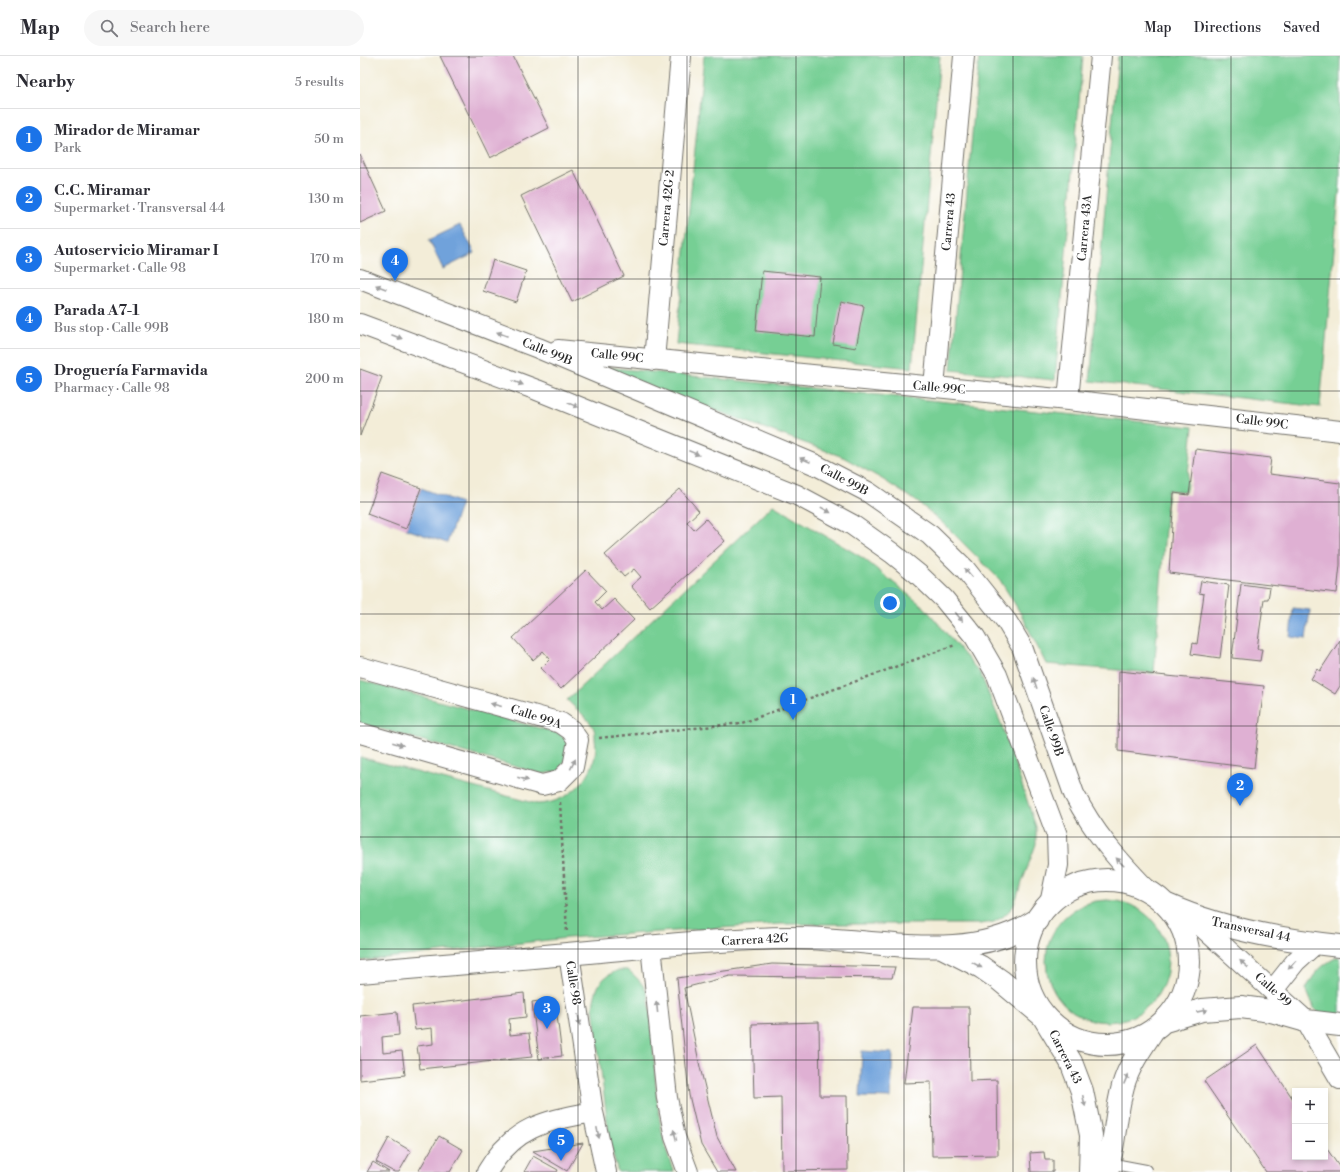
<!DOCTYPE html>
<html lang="en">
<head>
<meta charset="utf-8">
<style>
  body { margin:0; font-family:"Libre Bodoni",serif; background:#f7f7f7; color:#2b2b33 }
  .controls { position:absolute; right:12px; bottom:12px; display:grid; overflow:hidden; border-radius:0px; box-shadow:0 2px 6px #0003 }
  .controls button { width:36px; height:36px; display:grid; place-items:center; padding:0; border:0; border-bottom:1px solid #e1e1e2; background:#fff; color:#2b2b33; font:20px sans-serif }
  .you { position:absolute; left:530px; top:547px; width:14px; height:14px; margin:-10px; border:3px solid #fff; border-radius:50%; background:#1a73e8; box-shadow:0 0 0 6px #1a73e833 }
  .badge { display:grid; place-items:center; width:26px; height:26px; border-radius:50%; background:#1a73e8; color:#fff; font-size:13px; font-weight:700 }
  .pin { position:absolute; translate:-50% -33px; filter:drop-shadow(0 1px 2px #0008) }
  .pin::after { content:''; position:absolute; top:21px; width:14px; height:12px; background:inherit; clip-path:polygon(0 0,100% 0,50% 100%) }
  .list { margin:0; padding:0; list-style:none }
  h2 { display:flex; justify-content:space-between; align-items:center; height:52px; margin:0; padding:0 16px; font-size:17px }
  h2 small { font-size:13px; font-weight:400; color:#7c7c81 }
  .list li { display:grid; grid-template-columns:26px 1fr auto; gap:12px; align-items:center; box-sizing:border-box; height:60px; padding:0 16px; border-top:1px solid #e1e1e2 }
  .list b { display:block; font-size:15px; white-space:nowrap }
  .list p { margin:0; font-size:13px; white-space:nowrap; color:#7c7c81 }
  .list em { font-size:13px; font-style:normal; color:#7c7c81 }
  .icon { flex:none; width:22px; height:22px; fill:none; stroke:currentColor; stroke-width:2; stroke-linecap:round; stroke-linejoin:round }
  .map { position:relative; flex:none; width:980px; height:1116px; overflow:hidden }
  header { display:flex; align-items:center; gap:24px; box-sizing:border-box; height:56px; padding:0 20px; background:#fff; border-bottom:1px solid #e1e1e2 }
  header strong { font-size:19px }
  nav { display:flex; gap:22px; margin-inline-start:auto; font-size:14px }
  .search { width:280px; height:36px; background:#f7f7f7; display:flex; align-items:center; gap:10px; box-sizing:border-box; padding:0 14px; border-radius:22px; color:#7c7c81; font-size:15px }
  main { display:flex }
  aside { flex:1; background:#fff }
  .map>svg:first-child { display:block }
  .green { fill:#76cf94; stroke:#507d60 }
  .water { fill:#6fa2db; stroke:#4d6683 }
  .building { fill:#dfb0d3 }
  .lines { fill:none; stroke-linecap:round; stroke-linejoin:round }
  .lane-casing { stroke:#716f68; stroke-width:12 }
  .street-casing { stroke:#716f68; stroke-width:22 }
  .secondary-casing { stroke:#716f68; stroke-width:24 }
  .path { stroke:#716f68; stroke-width:2.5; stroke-dasharray:3 3; stroke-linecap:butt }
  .lane { stroke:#fff; stroke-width:10 }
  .street { stroke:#fff; stroke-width:20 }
  .secondary { stroke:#fff; stroke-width:22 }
  .oneway { fill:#a0a0a0 }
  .grid { fill:none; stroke:#2b2b2b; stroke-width:1; stroke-opacity:0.55 }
  .labels { text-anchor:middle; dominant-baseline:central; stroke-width:3; stroke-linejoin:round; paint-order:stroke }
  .street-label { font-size:12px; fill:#2b2b2b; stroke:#fff }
</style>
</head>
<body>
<header>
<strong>Map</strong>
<div class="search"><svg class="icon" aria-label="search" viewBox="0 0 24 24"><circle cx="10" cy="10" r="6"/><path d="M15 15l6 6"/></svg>Search here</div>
<nav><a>Map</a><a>Directions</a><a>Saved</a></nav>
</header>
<main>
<aside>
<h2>Nearby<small>5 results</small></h2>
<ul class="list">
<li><span class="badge">1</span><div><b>Mirador de Miramar</b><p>Park</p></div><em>50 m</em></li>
<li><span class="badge">2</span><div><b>C.C. Miramar</b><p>Supermarket · Transversal 44</p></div><em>130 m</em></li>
<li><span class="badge">3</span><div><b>Autoservicio Miramar I</b><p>Supermarket · Calle 98</p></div><em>170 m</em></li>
<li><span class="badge">4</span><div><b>Parada A7-1</b><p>Bus stop · Calle 99B</p></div><em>180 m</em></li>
<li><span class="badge">5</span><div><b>Droguería Farmavida</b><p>Pharmacy · Calle 98</p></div><em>200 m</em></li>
</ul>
</aside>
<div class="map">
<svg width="980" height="1116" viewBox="0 0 980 1116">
  <rect width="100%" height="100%" fill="#fff"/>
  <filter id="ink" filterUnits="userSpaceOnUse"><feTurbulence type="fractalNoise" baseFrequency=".025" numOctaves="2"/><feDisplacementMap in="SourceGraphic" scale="8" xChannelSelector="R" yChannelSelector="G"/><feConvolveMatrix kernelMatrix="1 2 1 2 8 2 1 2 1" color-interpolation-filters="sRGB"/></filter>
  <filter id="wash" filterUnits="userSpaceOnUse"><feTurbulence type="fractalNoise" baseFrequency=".012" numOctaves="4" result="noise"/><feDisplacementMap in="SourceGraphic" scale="16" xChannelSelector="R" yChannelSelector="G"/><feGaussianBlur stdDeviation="0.9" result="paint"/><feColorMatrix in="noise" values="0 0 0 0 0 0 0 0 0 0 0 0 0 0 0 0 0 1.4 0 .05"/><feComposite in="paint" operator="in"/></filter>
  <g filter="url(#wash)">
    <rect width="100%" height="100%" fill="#f3edd8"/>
    <path class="green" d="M344 0H580L552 312 316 288Z
      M619 0H723L695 324 591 314Z
      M758 0H980V126L960 351 730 325Z
      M234 310 833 371 826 436 808 434 794 617 686 608 661 558 640 524 585 469 559 447 522 423 483 401Z
      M413 449 503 502 565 552 620 617 642 670 676 771V788L653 851 644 860 634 866 620 868H421L207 882 0 905V701L177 748C210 748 241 716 235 683 235 679 235 674 233 671 227 661 215 652 207 644Z
      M0 624 198 677C216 690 208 699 199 715L182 718 0 667Z
      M686 905a61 61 0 1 1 122 0a61 61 0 1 1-122 0Z
      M978 901H980V964L964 962 954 952 946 933C954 917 962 908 978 901Z
      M259 914H268C275 920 282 926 286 935 291 946 292 975 293 989 296 1032 297 1076 314 1116H258L250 1088 233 950C236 931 240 921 259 914Z"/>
    <path class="water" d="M100 169 115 197 83 213 69 184Z
      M61 432 101 447 87 487 46 473Z
      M933 552 950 554 946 583 930 581Z
      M502 995 533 997 531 1042 500 1041Z"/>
    <g id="blocks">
      <path class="building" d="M80 0H153L189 72 130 102Z
        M0 98 26 155 0 167Z
        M213 114 264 220 212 246 161 140Z
        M133 204 166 215 156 246 123 235Z
        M402 215 460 221 455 281 396 275Z
        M481 245 504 250 496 292 473 288Z
        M0 313 22 321 0 380Z
        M835 393 911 402 909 418 980 427V509L977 537 809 517 814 437 829 439Z
        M22 418 61 432 46 473 7 458Z
        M320 433 339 455 327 466 334 474 346 463 365 485 290 552 271 530 281 521 274 513 264 521 245 499Z
        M226 514 246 535 235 546 242 554 254 543 274 564 201 633 181 612 190 603 183 595 173 604 153 582Z
        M841 525 869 529 860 602 831 598 833 587 837 588 844 538 839 537Z
        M881 528 910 532 908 543H904L897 593H902L900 605 872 602Z
        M980 584V630L975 638 951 623 957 613 960 615Z
        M759 615 904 630 894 712 758 695Z
        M412 908 535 911 532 922 370 920 324 932 340 1011 357 1081 376 1116H357L341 1089 329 1039 317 922Z
        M164 937 166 961 149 963 150 979 169 977 172 1001 60 1013 57 990 73 988 72 972 55 974 52 950Z
        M195 943 202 1000 179 1003 172 946Z
        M553 951H609L610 1025 637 1024 638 1099 572 1100 571 1026 544 1027Z
        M37 956 39 979 22 981 23 997 42 995 45 1019 0 1024V960Z
        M459 966 460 1040H487L488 1114 422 1115 421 1041 394 1042 392 968Z
        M897 989 935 1046V1101H965V1090L980 1112V1116H906L844 1025Z
        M79 1080 103 1094 90 1116H58Z
        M29 1082 51 1095 39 1116H34L16 1106Z
        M223 1087 207 1115 173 1095Z
        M684 1096 685 1104H693V1116H671L670 1097Z
        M173 1100 198 1114 197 1116H164Z
        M13 1106 29 1116H7Z"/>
    </g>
  </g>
  <g filter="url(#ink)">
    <use href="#blocks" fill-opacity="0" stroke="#716f68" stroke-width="1"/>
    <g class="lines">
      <defs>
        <path id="lane" d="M749 1107 786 1114"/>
        <path id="street" d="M0 223 178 292 456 409 508 436 570 479 605 513 647 566 662 591 714 738C734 777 757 803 787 834
          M0 268 177 334 437 439 491 468 532 497 558 518 584 543 615 581 637 619 697 779 698 809 690 848
          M198 294 708 344 980 375
          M294 304 321 0
          M574 331 604 0
          M708 344 741 0
          M0 611 201 667 211 674 218 684 213 711 199 725 182 729 0 677
          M829 859 946 965 980 1023
          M291 890 307 1042 315 1081 328 1116
          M209 898 233 1056 246 1116
          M913 934 936 905 955 888
          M127 1116C154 1070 185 1065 233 1056"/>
        <path id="secondary" d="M665 906a82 82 0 1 1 164 0a82 82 0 1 1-164 0Z
          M805 848C858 872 922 884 980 890
          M582 891 621 911 641 925 683 960 711 1006 722 1035 731 1079 730 1116
          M0 916C76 910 153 903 229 896 295 890 362 883 428 882 510 880 604 912 677 864
          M805 965 842 954 881 951 911 955 946 965 980 969
          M747 1116C755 1088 755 1059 763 1030 769 1009 782 991 794 973"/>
      </defs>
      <use href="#lane" class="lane-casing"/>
      <use href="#street" class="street-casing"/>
      <use href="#secondary" class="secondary-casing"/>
      <path class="path" d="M239 682 382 667 595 589
        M200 746 207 877"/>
      <use href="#lane" class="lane"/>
      <use href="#street" class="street"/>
      <use href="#secondary" class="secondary"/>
    </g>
    <defs><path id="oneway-solid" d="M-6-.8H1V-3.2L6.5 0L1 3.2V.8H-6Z"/></defs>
    <g class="oneway">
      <use href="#oneway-solid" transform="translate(21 231) rotate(-159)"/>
      <use href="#oneway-solid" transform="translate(142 278) rotate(-159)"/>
      <use href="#oneway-solid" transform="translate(37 281) rotate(21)"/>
      <use href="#oneway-solid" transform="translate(158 327) rotate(21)"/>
      <use href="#oneway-solid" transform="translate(213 349) rotate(22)"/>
      <use href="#oneway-solid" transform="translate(334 397) rotate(22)"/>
      <use href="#oneway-solid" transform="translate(445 404) rotate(-157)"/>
      <use href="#oneway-solid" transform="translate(466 454) rotate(29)"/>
      <use href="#oneway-solid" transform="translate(608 517) rotate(-130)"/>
      <use href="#oneway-solid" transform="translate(599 561) rotate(51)"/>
      <use href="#oneway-solid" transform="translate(675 627) rotate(-109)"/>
      <use href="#oneway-solid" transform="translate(136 649) rotate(-165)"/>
      <use href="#oneway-solid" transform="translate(38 688) rotate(16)"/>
      <use href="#oneway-solid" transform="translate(213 708) rotate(-64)"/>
      <use href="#oneway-solid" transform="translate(163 723) rotate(16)"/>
      <use href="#oneway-solid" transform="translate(760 806) rotate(-134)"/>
      <use href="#oneway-solid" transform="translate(884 908) rotate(-138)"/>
      <use href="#oneway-solid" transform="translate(617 909) rotate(29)"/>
      <use href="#oneway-solid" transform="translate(932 909) rotate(132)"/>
      <use href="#oneway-solid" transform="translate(297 951) rotate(-96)"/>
      <use href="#oneway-solid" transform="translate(842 955) rotate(-11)"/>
      <use href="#oneway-solid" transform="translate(219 964) rotate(81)"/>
      <use href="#oneway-solid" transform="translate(766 1023) rotate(-67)"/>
      <use href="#oneway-solid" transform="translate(724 1045) rotate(77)"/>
      <use href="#oneway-solid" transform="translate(238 1077) rotate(78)"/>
      <use href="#oneway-solid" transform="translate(315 1079) rotate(-105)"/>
    </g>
  </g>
  <path class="grid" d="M109 0V1116M218 0V1116M327 0V1116M436 0V1116M544 0V1116M653 0V1116M762 0V1116M871 0V1116M0 112H980M0 223H980M0 335H980M0 446H980M0 558H980M0 670H980M0 781H980M0 893H980M0 1004H980"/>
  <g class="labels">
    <g class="street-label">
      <text transform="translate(307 152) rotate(-85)">Carrera 42G 2</text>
      <text transform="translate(589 166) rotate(-85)">Carrera 43</text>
      <text transform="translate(725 172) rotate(-85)">Carrera 43A</text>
      <text transform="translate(187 296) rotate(22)">Calle 99B</text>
      <text transform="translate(257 300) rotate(6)">Calle 99C</text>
      <text transform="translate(579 332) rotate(5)">Calle 99C</text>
      <text transform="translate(902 366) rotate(7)">Calle 99C</text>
      <text transform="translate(484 424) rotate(28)">Calle 99B</text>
      <text transform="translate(176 661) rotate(18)">Calle 99A</text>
      <text transform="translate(691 675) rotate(71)">Calle 99B</text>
      <text transform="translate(891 874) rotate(12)">Transversal 44</text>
      <text transform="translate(395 884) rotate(-3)">Carrera 42G</text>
      <text transform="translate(213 927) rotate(81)">Calle 98</text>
      <text transform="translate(913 934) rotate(42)">Calle 99</text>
      <text transform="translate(705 1001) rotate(63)">Carrera 43</text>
    </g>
  </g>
</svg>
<div class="controls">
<button>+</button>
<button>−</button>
</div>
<div class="you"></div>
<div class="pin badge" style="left:433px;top:664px">1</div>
<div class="pin badge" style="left:880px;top:750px">2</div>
<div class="pin badge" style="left:187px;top:973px">3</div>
<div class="pin badge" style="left:35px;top:225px">4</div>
<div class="pin badge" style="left:201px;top:1105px">5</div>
</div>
</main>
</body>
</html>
